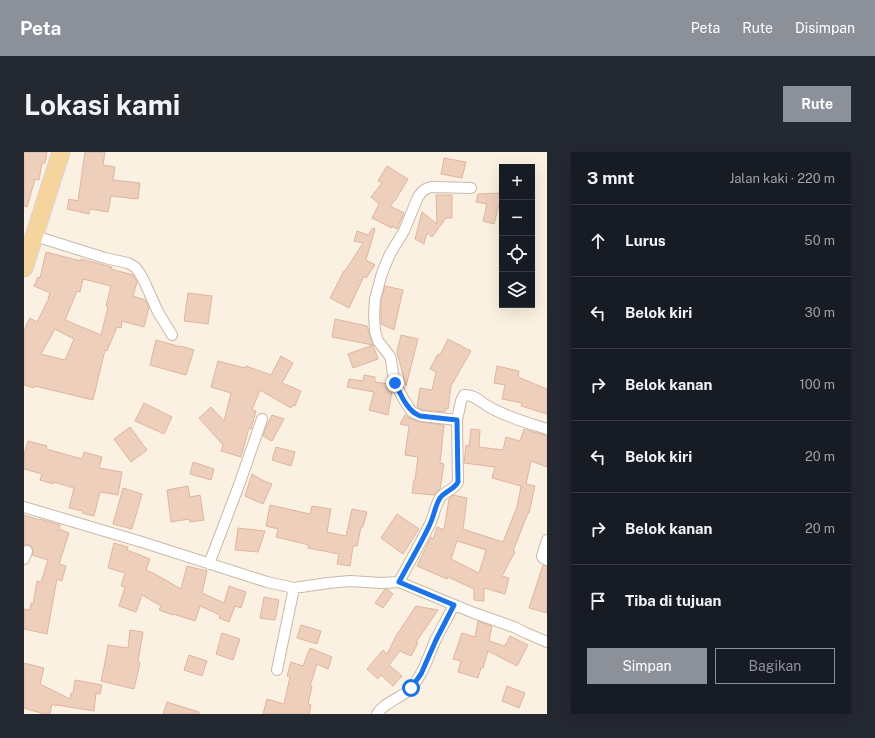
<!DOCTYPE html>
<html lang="id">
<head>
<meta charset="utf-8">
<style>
  body { margin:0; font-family:"Public Sans",sans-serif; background:#242831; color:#f1f3f6 }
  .controls { position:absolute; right:12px; top:12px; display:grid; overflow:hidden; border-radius:0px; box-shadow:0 4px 16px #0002 }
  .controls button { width:36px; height:36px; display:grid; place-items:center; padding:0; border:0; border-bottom:1px solid #363941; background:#171b24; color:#f1f3f6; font:20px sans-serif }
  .stop { position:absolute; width:12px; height:12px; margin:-9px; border:3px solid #1a73e8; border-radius:50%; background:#fff }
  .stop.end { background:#1a73e8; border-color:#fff; box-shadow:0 1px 4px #0008 }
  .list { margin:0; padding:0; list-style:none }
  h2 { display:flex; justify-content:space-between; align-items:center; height:52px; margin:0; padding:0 16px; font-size:17px }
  h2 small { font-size:13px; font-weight:400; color:#9ea1a6 }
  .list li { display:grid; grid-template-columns:26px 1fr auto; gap:12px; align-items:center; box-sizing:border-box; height:72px; padding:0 16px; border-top:1px solid #363941 }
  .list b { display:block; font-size:15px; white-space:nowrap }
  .list em { font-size:13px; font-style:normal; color:#9ea1a6 }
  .actions { display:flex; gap:8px; padding:12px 16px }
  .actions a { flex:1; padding:9px 0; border:1px solid #8c9099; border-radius:0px; text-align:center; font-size:14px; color:#8c9099 }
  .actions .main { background:#8c9099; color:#fff }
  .icon { flex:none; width:22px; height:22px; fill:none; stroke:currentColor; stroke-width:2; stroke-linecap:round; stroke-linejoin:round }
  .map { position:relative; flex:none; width:523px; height:562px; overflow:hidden; border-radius:0px }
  header { display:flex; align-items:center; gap:24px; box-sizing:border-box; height:56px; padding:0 20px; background:#8c9099; color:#fff }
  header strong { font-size:19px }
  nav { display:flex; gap:22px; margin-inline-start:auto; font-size:14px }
  .intro { display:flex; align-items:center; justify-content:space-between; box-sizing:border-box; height:96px; padding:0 24px }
  h1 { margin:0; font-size:28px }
  .button { padding:10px 18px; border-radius:0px; background:#8c9099; color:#fff; font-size:14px; font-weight:700 }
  main { display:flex; gap:24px; padding:0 24px }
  aside { flex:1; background:#171b24; border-radius:0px; box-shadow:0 4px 16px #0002 }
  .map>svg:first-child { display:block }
  .building { fill:#eecfbb; stroke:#e0b59d; fill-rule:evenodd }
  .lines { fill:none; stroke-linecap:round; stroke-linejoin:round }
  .street-casing { stroke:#cab8a9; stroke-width:12 }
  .primary-casing { stroke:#dad3d0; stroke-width:19 }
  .street { stroke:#fff; stroke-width:10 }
  .primary { stroke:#f6d49d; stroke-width:17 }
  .route { stroke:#1a73e8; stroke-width:5 }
</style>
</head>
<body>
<header>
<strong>Peta</strong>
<nav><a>Peta</a><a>Rute</a><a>Disimpan</a></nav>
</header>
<div class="intro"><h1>Lokasi kami</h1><a class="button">Rute</a></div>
<main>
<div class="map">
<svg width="523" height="562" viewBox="0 0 523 562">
  <rect width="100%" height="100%" fill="#faf1e2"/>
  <path class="building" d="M0 0H23L21 11H18L15 28 11 27 3 55 0 54Z
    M61 0H81L79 13 91 15 89 28 116 31 114 47 87 44 84 60 66 57 65 62 43 57 45 47 54 49Z
    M420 6 442 10 438 26 417 22Z
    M363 14 384 27 372 47 366 54 380 61 373 77 368 74V76L348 66 355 52 347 45 358 31 354 29Z
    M478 41 470 72 459 69 463 52 452 50 454 42Z
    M412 43H428V66H422L408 85 403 81 400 92 391 87 398 60 413 72Z
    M349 76 351 77 342 108 351 113 342 126 340 124 325 156 306 146 320 119H321L339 91 330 89 333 79 344 83Z
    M22 100 57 109V107L88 115 87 117 109 123 113 130 109 144 121 148 125 156 120 175 98 169 97 176 93 175 83 199 81 198 69 248 11 234 10 236 0 233V178L6 166 13 170 25 146H24L26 141 10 134 14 125 16 126ZM59 127 87 134 82 154 84 155 77 183 41 168 53 139 56 140ZM31 177 50 187 41 208 17 202Z
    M361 134 379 138 370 178 357 172V148Z
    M164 141 188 144 184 172 160 169Z
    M311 167 343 174 349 193 308 185Z
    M377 183 394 187 382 234 373 200Z
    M424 187 447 199 427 234 424 257 422 256 421 260 399 258 393 255 396 236 408 238 412 220 406 217 414 202 416 203Z
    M132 188 157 195V194L170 198 162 223 126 213Z
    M349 193 354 207 329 216 324 202Z
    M257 204 269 211 258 231 277 239 271 254 268 253 267 256 236 238 228 258 232 259 227 277 225 276 217 305 197 299 199 293 175 266 187 255 200 269 207 241 187 235 194 209 221 216 222 214 247 223Z
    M473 214 495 219 494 225 523 237V262L497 254 498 251 478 247 481 233 470 231Z
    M340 223 351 225V230L365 232 368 239 364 263 345 258 350 240 323 235 325 227 339 229Z
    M120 251 148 265 140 282 111 269Z
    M248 263 260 267 248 289 239 284 243 273Z
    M381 263 385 266 396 270 420 273 416 311 420 312 416 337 410 343 388 341 390 328H391L394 305 381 303 385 274 376 272Z
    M106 275 123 298 107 310 90 287Z
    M447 277 456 278 455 295 479 298 482 285 496 289 500 277 523 284V315L507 309 502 332 511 334 505 361H504L489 399 491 400 478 424 485 426 481 442 460 436V449L450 448V437L424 425 423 427 393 414 407 385 409 387 413 375 420 378 425 347 429 343 443 346 439 377 479 390 493 355 497 334 468 326 471 315 440 311 442 293 445 294ZM433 389 462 398 455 421 427 407Z
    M4 289 23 294 22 297 58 307 60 300 78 305 75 316 98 320 94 343 76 340 70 364 58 361 59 359 45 356 50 336 29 330V332L16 328 18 322 0 317V303Z
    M252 295 271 300 267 314 248 308Z
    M169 310 190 317 187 328 166 322Z
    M228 322 238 328 248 332 239 352 221 344Z
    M164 334 166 345 176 343 180 368 166 370 165 367 147 370 143 338Z
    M99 336 118 342 108 377 89 372Z
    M246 353 286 362 288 354 307 357 303 380 322 384 328 357 343 360 339 375H337L333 394H329L326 414 313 412 315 402 284 396 285 393 252 385 254 377 242 374Z
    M373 362 395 377 379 402 357 386Z
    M0 363 16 368V367L36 373 35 377 45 381 35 412 42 414 38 429 33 427 23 482 0 477V457L6 458 7 451 9 452 13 429 17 430 24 408 8 403 9 398 8 395 5 393H0Z
    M214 376 241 379 234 400 211 398Z
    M90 391 104 395 103 398 126 407 122 418 131 422 157 437 163 414 183 419 178 441 200 451 205 434 222 440 217 456 211 454 205 470 195 466 196 463 176 454 171 469 149 462V463L135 458 137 454 118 443 112 460 95 454 101 435 97 434 101 421 84 416Z
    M519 413 523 414V461L505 456Z
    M361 437H363L369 442 359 456 351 451Z
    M240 445 255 448 251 468 236 466Z
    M392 454 414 458 392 490 394 491 387 504 376 499 365 513 378 524 369 534 357 523 354 527 343 517 359 498 363 502 372 484Z
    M454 469 468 474 465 489 481 494 486 484 504 493 493 514 464 499 459 516H457L454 526 434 520 437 509 429 507 438 481 451 485Z
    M277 473 297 479 293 492 273 486Z
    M106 478 119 480 114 510 116 511 110 537 77 529 81 510 84 493 104 496Z
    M198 481 216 487 209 508 192 502Z
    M286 496 308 505 304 517 293 512 286 534H288L284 552 287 553 285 562H239L243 547 260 552 266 525 263 524 267 510 279 514Z
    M165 503 183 509 178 524 160 518Z
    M0 511 20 516 16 532 46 547 47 541H49L51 528 78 533 76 542 72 541 70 559 33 553 32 554 28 552 26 562H20L0 556Z
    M483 534 501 541 495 556 478 549Z
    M143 550 175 560V562H139Z"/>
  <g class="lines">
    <defs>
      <path id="street" d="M11 84 81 106 104 111 111 115 115 120 120 129 134 160 148 183
        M433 268 397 264 388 260 380 248 371 231 369 222 367 207 365 203 354 189 351 179 350 163 351 147 358 121 366 102 380 79 394 45C398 39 401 36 408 35L447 36
        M0 355 121 391 243 430 270 436 304 431 326 429 357 431 375 430 450 461 490 475 502 481 523 490
        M523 388 518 404 519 406 523 408
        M0 407 3 399
        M185 412 215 333 238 267
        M375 430C385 411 396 392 406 372 410 364 411 354 416 346 421 339 431 337 434 330L433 268 437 249 440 243C448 242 455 248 462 253 479 264 504 271 523 277
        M253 518 270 436
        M353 562C361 549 377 547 387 536 399 523 404 505 411 489 417 477 424 465 430 453"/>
      <path id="primary" d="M0 116 37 0"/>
    </defs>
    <use href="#street" class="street-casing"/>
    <use href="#primary" class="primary-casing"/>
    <use href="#street" class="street"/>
    <use href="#primary" class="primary"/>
  </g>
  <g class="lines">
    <path class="route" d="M371 231C377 243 383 259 396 264L433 268 434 330C431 337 421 339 416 346 411 354 410 364 406 372 397 392 385 411 375 430L430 453 412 488 397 522 387 536"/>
  </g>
</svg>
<div class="controls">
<button>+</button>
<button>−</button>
<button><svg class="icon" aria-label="locate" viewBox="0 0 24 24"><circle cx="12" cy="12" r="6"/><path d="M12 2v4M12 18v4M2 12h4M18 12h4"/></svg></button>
<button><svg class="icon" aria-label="layers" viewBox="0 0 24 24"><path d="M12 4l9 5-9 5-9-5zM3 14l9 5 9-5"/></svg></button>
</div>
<div class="stop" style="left:387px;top:536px"></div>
<div class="stop end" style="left:371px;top:231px"></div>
</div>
<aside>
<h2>3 mnt<small>Jalan kaki · 220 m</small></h2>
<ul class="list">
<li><svg class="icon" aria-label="ahead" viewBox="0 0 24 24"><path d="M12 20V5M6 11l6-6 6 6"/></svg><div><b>Lurus</b></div><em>50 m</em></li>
<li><svg class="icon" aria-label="left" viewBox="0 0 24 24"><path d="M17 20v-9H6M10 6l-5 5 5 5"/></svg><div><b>Belok kiri</b></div><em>30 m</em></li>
<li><svg class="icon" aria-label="right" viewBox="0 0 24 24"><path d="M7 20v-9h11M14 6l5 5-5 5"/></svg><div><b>Belok kanan</b></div><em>100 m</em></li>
<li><svg class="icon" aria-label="left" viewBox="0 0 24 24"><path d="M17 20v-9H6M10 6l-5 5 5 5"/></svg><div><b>Belok kiri</b></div><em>20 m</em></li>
<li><svg class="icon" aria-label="right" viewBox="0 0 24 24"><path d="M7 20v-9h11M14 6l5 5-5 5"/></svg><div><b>Belok kanan</b></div><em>20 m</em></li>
<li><svg class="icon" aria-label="arrive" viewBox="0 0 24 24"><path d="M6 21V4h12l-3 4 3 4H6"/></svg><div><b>Tiba di tujuan</b></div></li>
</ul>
<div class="actions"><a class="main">Simpan</a><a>Bagikan</a></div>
</aside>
</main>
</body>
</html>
